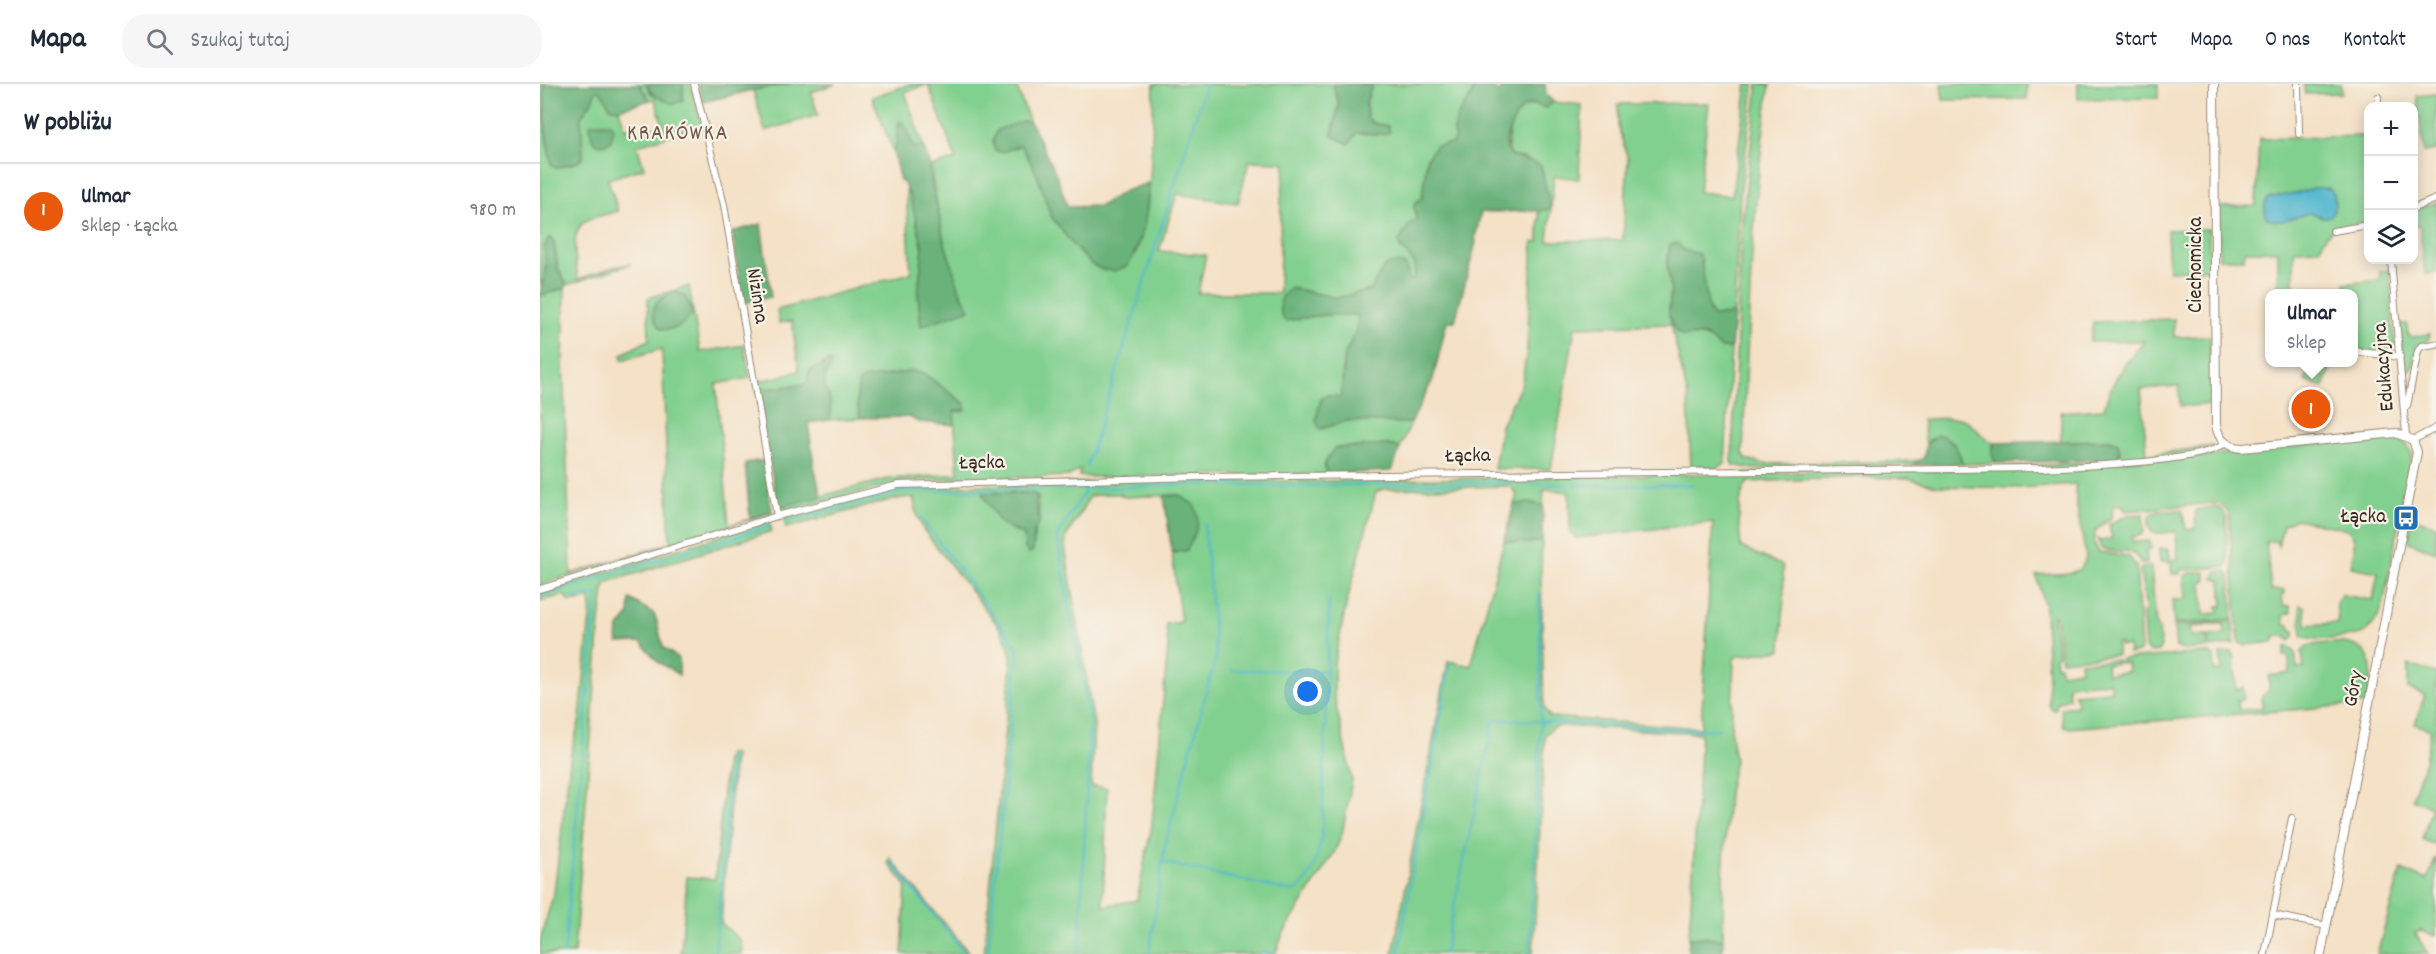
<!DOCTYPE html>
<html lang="pl">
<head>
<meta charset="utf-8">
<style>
  body { margin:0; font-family:Dekko,sans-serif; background:#f6f6f7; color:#1f2937 }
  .controls { position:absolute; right:18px; top:18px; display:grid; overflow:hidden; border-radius:12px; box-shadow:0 3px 15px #0003 }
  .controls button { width:54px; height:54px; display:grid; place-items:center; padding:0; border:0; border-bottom:2px solid #e0e1e3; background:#fff; color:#1f2937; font:30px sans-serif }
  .you { position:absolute; left:768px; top:608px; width:21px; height:21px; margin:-15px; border:4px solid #fff; border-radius:50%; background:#1a73e8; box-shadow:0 0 0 9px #1a73e833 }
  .badge { display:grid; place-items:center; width:39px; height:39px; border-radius:50%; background:#ea580c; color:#fff; font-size:20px; font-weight:700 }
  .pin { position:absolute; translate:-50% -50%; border:3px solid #fff; box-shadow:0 2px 6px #0006 }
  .popup { position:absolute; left:1725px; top:205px; width:93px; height:78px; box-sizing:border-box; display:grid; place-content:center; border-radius:12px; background:#fff; filter:drop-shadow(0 2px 4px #0005); font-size:20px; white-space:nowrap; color:#747a83 }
  .popup b { font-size:22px; color:#1f2937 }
  .popup::after { content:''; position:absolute; left:50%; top:100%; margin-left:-12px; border:12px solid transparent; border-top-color:#fff }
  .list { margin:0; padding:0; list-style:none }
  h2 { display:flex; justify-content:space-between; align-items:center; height:78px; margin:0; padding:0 24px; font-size:26px }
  h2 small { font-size:20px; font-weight:400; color:#747a83 }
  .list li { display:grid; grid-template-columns:39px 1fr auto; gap:18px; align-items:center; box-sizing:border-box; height:96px; padding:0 24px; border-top:2px solid #e0e1e3 }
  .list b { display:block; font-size:22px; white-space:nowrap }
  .list p { margin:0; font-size:20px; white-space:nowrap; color:#747a83 }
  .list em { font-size:20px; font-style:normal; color:#747a83 }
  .icon { flex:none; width:33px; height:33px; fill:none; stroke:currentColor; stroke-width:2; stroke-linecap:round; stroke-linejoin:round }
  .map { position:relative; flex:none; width:1896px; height:870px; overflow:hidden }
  header { display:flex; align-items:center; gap:36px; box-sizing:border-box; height:84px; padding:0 30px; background:#fff; border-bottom:2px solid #e0e1e3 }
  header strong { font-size:28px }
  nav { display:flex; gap:33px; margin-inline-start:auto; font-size:21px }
  .search { width:420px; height:54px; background:#f6f6f7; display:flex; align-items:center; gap:15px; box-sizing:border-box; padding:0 21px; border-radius:24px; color:#747a83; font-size:22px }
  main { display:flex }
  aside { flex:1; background:#fff }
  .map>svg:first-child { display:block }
  .green { fill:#82d08f; stroke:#5e7d56; stroke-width:1.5; fill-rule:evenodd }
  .forest { fill:#69b27a; stroke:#526e4c; stroke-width:1.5 }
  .water { fill:#50b6cf; stroke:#467076; stroke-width:1.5 }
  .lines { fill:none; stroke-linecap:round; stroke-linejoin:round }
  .stream { stroke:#50b6cf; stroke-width:2 }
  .street-casing { stroke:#988672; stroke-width:8 }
  .secondary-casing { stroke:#988672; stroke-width:10 }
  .street { stroke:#fff; stroke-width:6 }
  .secondary { stroke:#fff; stroke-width:8 }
  .labels { text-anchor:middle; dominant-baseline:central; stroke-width:4.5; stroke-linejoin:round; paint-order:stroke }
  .street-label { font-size:21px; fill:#3b2a1e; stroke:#f7f3e8 }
  .poi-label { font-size:21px; fill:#3b2a1e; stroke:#f7f3e8; text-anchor:end }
  .neighbourhood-label { font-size:22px; letter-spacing:1.5px; fill:#745748; stroke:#f7f3e8 }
</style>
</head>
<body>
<header>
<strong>Mapa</strong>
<div class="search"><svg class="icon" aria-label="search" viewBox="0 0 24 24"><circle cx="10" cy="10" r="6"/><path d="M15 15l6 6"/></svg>Szukaj tutaj</div>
<nav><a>Start</a><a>Mapa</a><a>O nas</a><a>Kontakt</a></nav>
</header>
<main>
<aside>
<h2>W pobliżu<small></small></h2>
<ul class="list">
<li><span class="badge">1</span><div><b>Ulmar</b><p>Sklep · Łącka</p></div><em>980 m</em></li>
</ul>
</aside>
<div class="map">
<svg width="1896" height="870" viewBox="0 0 1896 870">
  <rect width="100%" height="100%" fill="#f7f3e8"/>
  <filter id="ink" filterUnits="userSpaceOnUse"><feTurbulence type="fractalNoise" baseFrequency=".0167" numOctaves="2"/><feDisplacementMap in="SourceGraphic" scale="12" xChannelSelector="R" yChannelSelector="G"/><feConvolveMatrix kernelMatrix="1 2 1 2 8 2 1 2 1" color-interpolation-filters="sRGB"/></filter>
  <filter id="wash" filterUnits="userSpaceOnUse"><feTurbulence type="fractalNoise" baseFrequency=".008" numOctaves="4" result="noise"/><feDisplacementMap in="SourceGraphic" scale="24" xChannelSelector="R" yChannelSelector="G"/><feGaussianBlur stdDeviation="1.35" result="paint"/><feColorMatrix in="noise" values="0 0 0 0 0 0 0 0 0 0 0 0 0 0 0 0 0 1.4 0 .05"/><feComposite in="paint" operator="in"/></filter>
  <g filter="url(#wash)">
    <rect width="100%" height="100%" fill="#f4e1c6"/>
    <path class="green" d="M0 0H4C4 26 2 61 16 84L37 78 43 73 41 33 52 17 56 6 61 7 70 23 79 25 85 45 93 43 95 49 123 41 115 15 110 16 99 0H106L111 10 143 16V0H150L162 43 160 48 159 43 97 61 104 84 68 95 78 127C68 130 55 132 46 137 29 146 36 180 38 195L73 183 91 180 27 201 18 185 14 159 5 182 4 194 0 201Z
      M251 0H295L271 8 278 31 225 47 213 6Z
      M370 0H388L365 8 383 62 373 64 370 61 365 41 357 42V61L353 67 332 13Z
      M388 0H475L490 38 468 42 462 68 481 61 497 90 511 132 541 171 594 172C613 140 612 41 614 0H793L799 20 792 51 809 60 816 49 843 50 849 48C842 42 834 40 827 34L826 19 832 0H936L914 46 915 54 912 60 896 62 887 74 882 114 874 120 876 136C866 142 861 154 860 165 873 172 878 182 873 197H869L867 191 839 190 831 206 797 214 751 204 740 227 745 237 783 231 818 230C822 245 809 257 805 271 801 284 804 300 801 314L787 311 781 315 776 337 781 345 806 337 871 339 860 364 849 361 795 364 784 381 788 390 550 393 539 392 541 385 529 392 367 397 241 428 238 423 348 395 418 390 414 327 423 328 424 319 384 290 323 295 318 299 317 319 320 334 289 336C295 320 277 301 288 286L285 279 269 287 268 300 264 302 217 306 216 297 234 294 259 287 252 237 239 239 237 226 371 189 366 106 370 112 383 164 378 210 381 241 430 225 421 210 404 157 390 83 416 75ZM709 77 744 78 745 83 741 116 739 209H658L666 171 619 167 637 110 698 119Z
      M1207 0H1214L1200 111 1194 230 1174 232C1161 221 1163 192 1162 176L1130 161 1127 181 1131 205 1129 225 1154 252C1170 249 1176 265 1191 264L1185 380 1177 384 1151 382 1148 313 1131 240 1035 243 1011 385H954L961 342 982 299 987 265 993 158H999V127L1010 125 1006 108 985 74 973 73 969 69C965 45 975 11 1006 24L1013 18 1042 21 1039 95 1014 92 1008 157 1083 156 1088 75 1078 42V20L1169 19 1159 108 1192 112Z
      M1218 0H1230C1211 122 1208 247 1203 370L1206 375 1223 380 1377 377 1375 381 1215 385 1194 381 1192 378 1201 149Z
      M1401 0H1487V15L1403 16Z
      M1538 0H1618V14L1538 15Z
      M1764 0H1801L1802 9 1765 10Z
      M1896 10V66L1884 68 1877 12Z
      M1822 52 1828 59V139C1804 140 1788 139 1780 165L1754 166V207L1738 208V167H1705L1704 175H1679V123L1716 122 1719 55Z
      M1896 118V189L1885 190 1880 142 1874 143V126Z
      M1669 145V185L1629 187 1627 146Z
      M1849 186 1855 267 1851 270 1813 265V210L1806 209 1805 200 1840 196V187Z
      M149 202 160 268 204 261 210 294 176 300 189 441 231 429 0 501V212L25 204 23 277 31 490 130 459 122 265 82 276V270L109 256 108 214Z
      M1634 235V253L1670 252 1671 321 1640 322 1639 302 1601 305 1607 371 1673 362 1658 367 1582 377 1578 359 1570 356 1521 357V328L1564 325C1571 297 1585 278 1605 257L1550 258 1553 238Z
      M1859 240H1867L1868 251 1872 253 1890 250 1889 255 1876 263 1873 283 1867 287 1864 285Z
      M1771 279H1792L1784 303 1765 297Z
      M1419 334C1432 336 1440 354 1454 359L1452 365 1454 376 1459 379 1422 380 1421 374 1390 355 1386 360 1382 335Z
      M1840 353C1852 358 1867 353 1872 370L1843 522C1839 530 1835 540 1828 546 1818 554 1770 559 1762 551L1760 521 1765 523 1766 541 1798 539C1798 529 1793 517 1802 511L1833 516 1838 488 1811 483C1813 470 1819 454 1807 445L1756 435 1743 441 1738 462 1736 457 1726 458 1731 506H1745V510H1742L1743 522H1750L1751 529 1744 531 1745 541H1750L1751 547H1754V553L1750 557 1745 552H1734V558L1705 561 1699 559 1689 430 1683 422 1674 419 1587 427 1584 426 1583 421 1573 422 1572 433 1555 447 1554 459 1559 468 1588 472 1596 481 1601 566 1599 568 1589 570 1588 562H1580V559H1577V571L1521 576 1516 532H1513L1518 571 1515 572 1516 581H1520L1521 589 1541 586 1540 578 1578 576 1579 579 1566 581 1567 590 1588 588 1587 579H1581V575L1670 569 1674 572V587H1682L1680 570 1692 568 1694 571 1696 606 1703 604 1704 615 1697 616 1699 626 1722 624V612L1729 606V592L1750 589 1749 572H1744L1745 563H1750L1755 567 1757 585 1764 584 1762 568 1767 562C1794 557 1834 552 1831 592 1831 601 1827 611 1825 620L1529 644 1523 642 1521 624 1538 622 1534 610 1571 607 1570 598 1528 601 1529 614 1517 618 1516 625 1513 626 1509 621 1505 523 1496 491C1513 488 1543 496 1546 472L1536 418V400L1478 404 1396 402 1368 394 1321 393 1208 398C1196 412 1199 444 1201 463L1243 482 1244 513 1241 566 1197 572 1194 575 1191 651 1195 676 1188 708 1183 793V856L1166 853 1149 854 1161 649 1020 642 1014 643 1005 651 993 870H853L908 577 931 582 964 457 988 459 1002 457 1001 489 1004 624 1010 633 1161 644 1173 438 1037 454 1030 448 1029 408 1004 405 1003 422 994 419 974 420 977 411 970 402 844 405 836 408 807 517 794 579V612L812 696 802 750 795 767 743 850 735 870H444L471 581C472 565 467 557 459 543L383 445 375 426 374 415 370 413 350 416 246 444 244 433 348 406 368 403 652 396 786 397 1437 385 1654 373ZM457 409H491L498 412 499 438 494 447V460L484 456V451L473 447ZM566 410H580L584 413 640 411 643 415 650 418 655 449 647 466 632 469 641 538 626 540 628 562 612 741 597 816 563 822 567 704 551 702 554 640 525 462 526 453 550 412Z
      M1673 423 1681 425 1686 432 1688 480 1684 483 1640 486V490H1632L1631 478H1620L1619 465H1629L1630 476 1638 475 1636 448 1613 449 1609 444V433L1616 428 1642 426 1646 445H1655L1656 426Z
      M1603 430 1604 447 1601 451 1592 453 1593 458 1610 457 1611 466H1606L1607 480H1601C1592 458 1577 472 1561 464L1558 455 1561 457 1572 455 1569 440 1588 431Z
      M1871 433 1896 442V468L1869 458Z
      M229 437 232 447 65 499 60 537 34 870H0V856L14 809 31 669 40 635 51 522 50 515 29 518 24 511 0 517V508Z
      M1611 483 1616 542 1619 545 1621 563 1618 567 1609 568 1605 564 1603 529 1606 526 1600 486 1602 484Z
      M1686 487 1690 491 1693 535 1634 540 1632 516 1646 515 1644 493 1649 489 1666 488V497H1662L1664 530 1679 529 1678 522H1683L1681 496 1674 495 1677 488Z
      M1693 537 1694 560 1670 564 1669 552 1685 550 1684 540 1668 541V539Z
      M1666 539V542L1650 543 1651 552H1667L1668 564 1643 566 1636 563 1634 542Z
      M1868 581 1896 589V761L1882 755 1892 723 1872 715 1885 677 1891 646 1875 640 1885 611 1868 604Z
      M188 670H194L181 839 201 857 202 870H141L147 793 175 795 186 676Z
      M1896 773V852L1881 847 1875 849 1888 870H1837L1861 786 1887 796Z
      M350 774 430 870H362L366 801 348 779Z"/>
    <path class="forest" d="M4 0H99L110 16 79 25 70 23 61 7 56 6 52 17 41 33 43 73 37 78 16 84 12 82C5 55 5 27 4 0Z
      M106 0H143V17L133 20C120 15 113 13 106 0Z
      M158 0H251L213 6 163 18Z
      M793 0H832L826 19 827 34 833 39 848 42 850 48 843 50 816 49 809 60 792 52 799 20Z
      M936 0H952L956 8 960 7 965 0H1005L1006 10 1013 18 1006 24 994 20 986 21C976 30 958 58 971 71 975 75 992 75 1001 82L1011 125 999 127 941 128 935 154 936 158 916 233 915 237H907L893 295 871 339 806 337 780 345 776 336 781 316 787 311 801 313 805 271 817 244 818 231H783L745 237 740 227 741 213 751 204 797 214 831 206C843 188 840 174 866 181L869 196 873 197C882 173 864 174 858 159L870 139 876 136 874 120 882 114 887 74 896 62 912 59 915 54 914 46 918 31 930 14Z
      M483 37 490 38 515 88 528 123 560 122 585 107 608 99C608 133 603 153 588 182L574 187 560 185 551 180 532 160 511 132 497 90 481 61 462 68 455 67 453 57 457 46Z
      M360 38 365 40 373 64 383 62 392 88 391 95 404 157 421 210 430 225 381 242 378 210 383 164 370 112 363 98 360 97 353 67C360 56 354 47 360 38Z
      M55 39H69L73 43 71 57C54 67 50 55 50 40Z
      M221 140 231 213 203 219 192 148Z
      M10 153 14 159 18 185 27 201 25 204 0 212C0 204 3 200 5 193 8 180 0 162 10 153Z
      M1137 159 1143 166 1160 170 1169 228 1174 232 1194 230 1191 264H1181L1166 251 1143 252 1137 248 1132 240 1129 231 1131 205 1127 181 1130 161Z
      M135 208 145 212 151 224 152 231C142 241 136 247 121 245 105 227 115 215 135 208Z
      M290 277 291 281C285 292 281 302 290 313L291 330 289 336 268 339 274 381 281 413 238 423 217 306 268 300 269 287Z
      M373 287 384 290 424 319 426 326 414 327 415 341 378 338 370 333 320 334 317 319 318 299 324 295Z
      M1397 351C1412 352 1420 367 1422 380L1375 381 1377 377 1384 374 1386 360Z
      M1570 356 1578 359 1580 375 1459 379 1454 376 1452 370 1454 359Z
      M849 361 860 364 852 387 788 390C780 381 790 372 794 364Z
      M224 376 232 428 210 434 205 379Z
      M442 409H491L498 412 496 418 499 438 494 447 493 467 489 469 485 465 484 451 460 439Z
      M640 411C644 417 651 416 655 423 663 437 653 454 647 466L632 469 624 412Z
      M994 419 1003 422 1002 457 988 459 964 457 974 420Z
      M90 515 113 529 116 534 123 563 139 575V591L118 578 101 558 78 559C75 545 81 541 89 531Z
      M1166 853 1183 856 1182 870H1148L1149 854Z"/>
    <path class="water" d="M1774 104H1789L1794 110C1795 115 1795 125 1793 129 1788 138 1777 130 1771 129 1759 129 1738 145 1725 132V120L1728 114 1761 108Z"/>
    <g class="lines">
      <path class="stream" d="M547 382 666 0
        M1034 401H1152
        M381 434 478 564 448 870
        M245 438 364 407 568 404 655 400 758 402 972 398 1027 401
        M0 512 231 442
        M690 586 788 587
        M351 778 426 870
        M622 778 754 808C773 796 777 773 782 752L789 516
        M24 870 57 510 29 514
        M175 870 191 675
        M539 870 550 638 517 452 544 409V402
        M609 870 625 761 676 572 664 440
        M721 870 724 868 732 869
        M858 870 910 580
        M904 870 954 635 1152 646 1179 645
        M989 870 1001 638 999 509"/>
    </g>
  </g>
  <g filter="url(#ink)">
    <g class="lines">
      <defs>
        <path id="street" d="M154 0 184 121 237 432
          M1758 0 1759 50
          M1838 13V22
          M1874 124 1896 115
          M1793 147 1828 141
          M1851 176 1866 352
          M1813 267 1860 273
          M1867 322 1878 267 1881 262 1896 260
          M1873 356 1896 344
          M0 505 237 432 358 401 661 393 1503 384C1535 382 1666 379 1685 359
          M1733 831 1787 842
          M1725 870 1752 734"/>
        <path id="secondary" d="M1674 0 1676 340C1678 355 1686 363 1702 364L1856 349 1873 356 1877 368 1781 870"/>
      </defs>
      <use href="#street" class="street-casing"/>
      <use href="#secondary" class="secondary-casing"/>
      <use href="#street" class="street"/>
      <use href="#secondary" class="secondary"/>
    </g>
  </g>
  <defs>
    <symbol id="bus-square" viewBox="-11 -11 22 22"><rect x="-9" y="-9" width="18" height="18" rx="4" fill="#1f6fb2" stroke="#f7f3e8"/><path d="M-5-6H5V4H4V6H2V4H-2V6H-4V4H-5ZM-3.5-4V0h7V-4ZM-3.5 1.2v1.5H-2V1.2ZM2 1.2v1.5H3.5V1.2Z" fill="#fff"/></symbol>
  </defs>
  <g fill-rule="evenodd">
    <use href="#bus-square" x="1851" y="419" width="30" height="30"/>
  </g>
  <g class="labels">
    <g class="street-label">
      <text transform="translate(1657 181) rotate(-90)">Ciechomicka</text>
      <text transform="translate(216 212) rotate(81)">Nizinna</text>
      <text transform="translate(1845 283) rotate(-95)">Edukacyjna</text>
      <text transform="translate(928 373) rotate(-1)">Łącka</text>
      <text transform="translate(442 380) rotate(-1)">Łącka</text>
      <text transform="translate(1815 605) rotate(-79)">Góry</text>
    </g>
    <g class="poi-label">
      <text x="1846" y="434">Łącka</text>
    </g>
    <g class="neighbourhood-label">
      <text x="138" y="50">KRAKÓWKA</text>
    </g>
  </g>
</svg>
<div class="controls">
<button>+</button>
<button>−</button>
<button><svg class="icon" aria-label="layers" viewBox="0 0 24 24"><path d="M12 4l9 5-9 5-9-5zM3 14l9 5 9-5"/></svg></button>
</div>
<div class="you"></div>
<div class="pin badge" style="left:1771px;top:325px">1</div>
<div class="popup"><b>Ulmar</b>Sklep</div>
</div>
</main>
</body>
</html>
